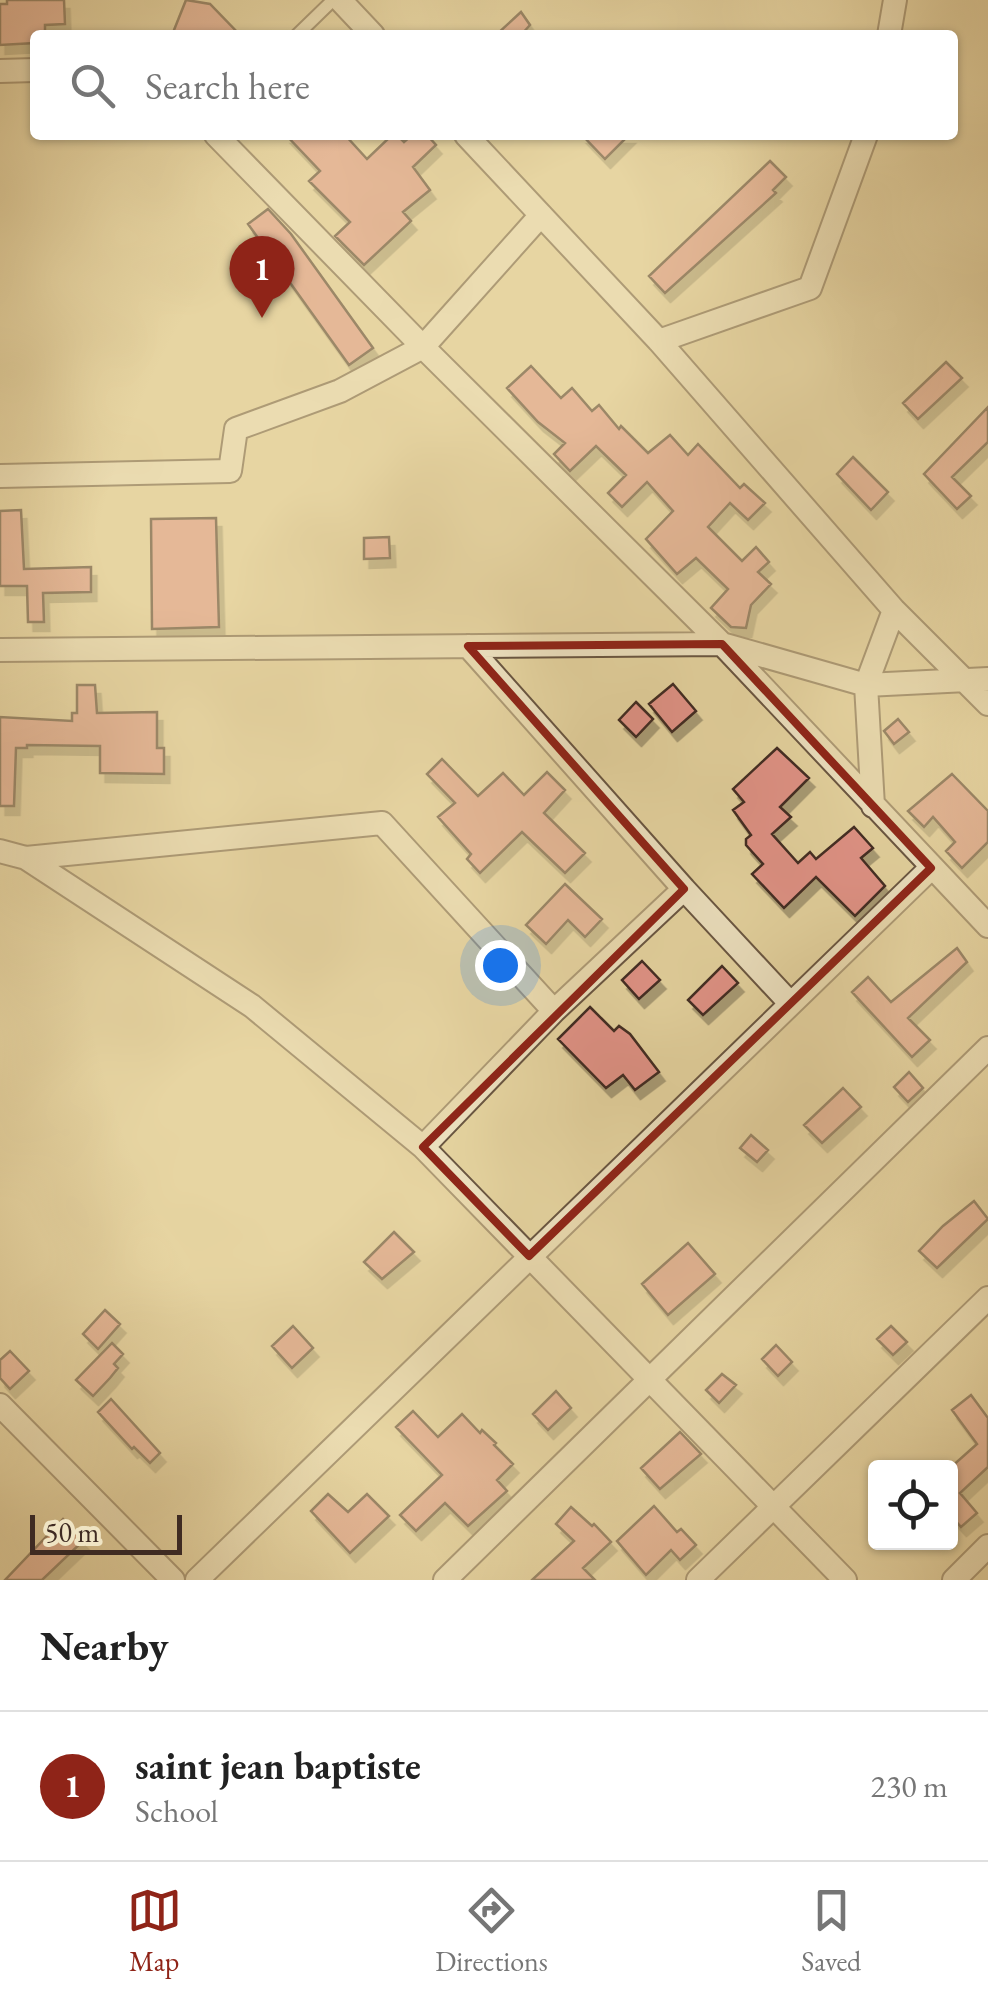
<!DOCTYPE html>
<html lang="en">
<head>
<meta charset="utf-8">
<style>
  body { margin:0; font-family:"EB Garamond",serif; background:#f6f6f6; color:#222 }
  .controls { position:absolute; right:30px; bottom:30px; display:grid; overflow:hidden; border-radius:10px; box-shadow:0 2px 8px #0004 }
  .controls button { width:90px; height:90px; display:grid; place-items:center; padding:0; border:0; border-bottom:2px solid #e0e0e0; background:#fff; color:#222; font:50px sans-serif }
  .scale { position:absolute; left:30px; bottom:25px; width:152px; box-sizing:border-box; padding-left:10px; border:5px solid #3f2b22; border-top:0; font-size:28px; line-height:35px; white-space:nowrap; color:#3f2b22; -webkit-text-stroke:8px #efe4c3; paint-order:stroke }
  .you { position:absolute; left:500px; top:965px; width:35px; height:35px; margin:-25px; border:8px solid #fff; border-radius:50%; background:#1a73e8; box-shadow:0 0 0 15px #1a73e833 }
  .badge { display:grid; place-items:center; width:65px; height:65px; border-radius:50%; background:#8f2418; color:#fff; font-size:32px; font-weight:700 }
  .pin { position:absolute; translate:-50% -82px; filter:drop-shadow(0 2px 5px #0008) }
  .pin::after { content:''; position:absolute; top:52px; width:35px; height:30px; background:inherit; clip-path:polygon(0 0,100% 0,50% 100%) }
  .list { margin:0; padding:0; list-style:none }
  h2 { display:flex; justify-content:space-between; align-items:center; height:130px; margin:0; padding:0 40px; font-size:42px }
  h2 small { font-size:32px; font-weight:400; color:#767676 }
  .list li { display:grid; grid-template-columns:65px 1fr auto; gap:30px; align-items:center; box-sizing:border-box; height:150px; padding:0 40px; border-top:2px solid #e0e0e0 }
  .list b { display:block; font-size:38px; white-space:nowrap }
  .list p { margin:0; font-size:32px; white-space:nowrap; color:#767676 }
  .list em { font-size:32px; font-style:normal; color:#767676 }
  .icon { flex:none; width:55px; height:55px; fill:none; stroke:currentColor; stroke-width:2; stroke-linecap:round; stroke-linejoin:round }
  .map { position:relative; flex:none; width:988px; height:1580px; overflow:hidden }
  .search { position:absolute; background:#fff; box-shadow:0 2px 8px #0004; left:30px; right:30px; top:30px; height:110px; display:flex; align-items:center; gap:25px; box-sizing:border-box; padding:0 35px; border-radius:10px; color:#767676; font-size:38px }
  .sheet { height:280px; background:#fff }
  nav { display:flex; justify-content:space-around; align-items:center; box-sizing:border-box; height:140px; border-top:2px solid #e0e0e0; background:#fff; font-size:28px; color:#767676 }
  nav a { display:grid; justify-items:center; gap:5px }
  nav .on { color:#8f2418 }
  .map>svg:first-child { display:block }
  .building { fill:#e39489; stroke:#3f2b22; stroke-width:2.5; filter:url(#shadow) }
  .lines { fill:none; stroke-linecap:round; stroke-linejoin:round }
  .service-casing { stroke:#695642; stroke-width:15 }
  .minor-casing { stroke:#695642; stroke-width:26 }
  .service { stroke:#efe4c3; stroke-width:11 }
  .minor { stroke:#efe4c3; stroke-width:22 }
  .marked { fill:none; stroke:#8f2418; stroke-width:8; stroke-linejoin:round }
</style>
</head>
<body>
<div class="map">
<svg width="988" height="1580" viewBox="0 0 988 1580">
  <defs>
    <filter id="shadow"><feDropShadow dx="5.5" dy="9" stdDeviation="0" flood-color="#0004"/></filter>
  </defs>
  <rect width="100%" height="100%" fill="#e7d6a2"/>
  <filter id="stains"><feTurbulence type="fractalNoise" baseFrequency=".002" numOctaves="4"/><feColorMatrix values="0 0 0 0 .2 0 0 0 0 .09 0 0 0 0 .02 0 0 0 .5 -.17"/></filter>
  <radialGradient id="worn" r=".72"><stop offset=".6" stop-color="#630" stop-opacity="0"/><stop offset="1" stop-color="#630" stop-opacity=".3"/></radialGradient>
  <path class="building" d="M7 0H64L65 24 45 25V35H35V43L0 45V4H7Z
    M186 0 210 4 240 35H172Z
    M521 12 530 25 521 35H496Z
    M286 135H345L367 159 392 135H397L404 142 412 135H427L436 145 413 167 430 190 403 212 411 221 364 265 335 236 350 222 309 181 320 171Z
    M582 135H629L605 159Z
    M770 161 786 177 773 190 776 193 665 293 649 276Z
    M268 209 291 234 373 348 349 365 248 224Z
    M946 362 962 378 918 419 903 403Z
    M531 366 561 398 572 388 592 411 599 405 619 429 621 426 648 453 670 435 688 455 698 444 740 488 744 484 765 503 748 520 730 503 708 527 742 561 756 547 769 562 758 572 771 584 751 605 746 628 731 627 711 608 728 589 696 558 677 574 646 539 673 511 647 482 622 507 608 493 626 475 596 446 570 471 554 454 565 443 538 422 507 388Z
    M988 407V442L952 477 971 496 957 509 924 474Z
    M853 457 888 492 871 510 837 474Z
    M21 510 24 569 91 567V592L43 593 44 622H28L27 586H0V511Z
    M216 518 219 627 152 629 151 519Z
    M389 537 390 558 364 559V538Z
    M673 684 696 711 672 732 649 704Z
    M77 685H95L97 713 157 712V748H164V774L100 773V746L27 745V748H16L14 806H0V717L72 721V713H77Z
    M636 702 653 719 636 737 619 720Z
    M898 719 909 732 894 744 884 731Z
    M777 748 809 778 780 807 791 817 772 834 798 863 810 852 816 859 854 827 873 848 861 858 885 886 855 916 816 877 784 908 752 874 763 864 746 845V839L751 835 733 810 744 802 733 789Z
    M442 759 478 796 503 773 524 795 547 772 565 790 544 813 585 853 565 873 522 832 480 873 467 859 471 854 438 817 455 803 427 774Z
    M952 774 988 811V842L962 868 946 851 955 842 933 817 924 827 908 811Z
    M565 884 602 919 585 937 568 920 546 944 526 925Z
    M957 948 967 962 908 1018 930 1040 912 1057 852 992 868 977 891 1002Z
    M642 961 660 980 639 999 622 980Z
    M722 966 738 983 703 1015 688 1000Z
    M590 1007 614 1031 619 1026 630 1034 659 1072 635 1090 623 1075 606 1088 558 1039Z
    M909 1072 923 1088 908 1102 894 1087Z
    M843 1088 861 1107 822 1143 804 1125Z
    M751 1135 768 1150 757 1162 740 1148Z
    M974 1201 988 1219 937 1268 919 1251 943 1226Z
    M394 1232 414 1252 382 1279 364 1262Z
    M688 1243 715 1274 668 1315 642 1284Z
    M105 1310 120 1324 98 1349 83 1334Z
    M293 1326 313 1348 292 1368 272 1346Z
    M891 1326 907 1342 893 1355 877 1339Z
    M112 1343 123 1354 114 1364 118 1368 110 1378 93 1396 76 1380Z
    M776 1345 792 1362 778 1376 762 1359Z
    M10 1351 29 1371 10 1389 0 1378V1360Z
    M722 1374 736 1385 719 1403 706 1390Z
    M556 1391 571 1408 548 1430 533 1414Z
    M971 1395 988 1418V1467L960 1493 977 1513 961 1527 950 1515V1468L977 1444 952 1410Z
    M111 1399 160 1453 150 1463 134 1447 132 1449 98 1412Z
    M413 1411 438 1437 462 1414 480 1433 482 1430 496 1443 494 1445 513 1464 497 1480 507 1491 468 1526 445 1503 416 1531 400 1515 442 1475 396 1427Z
    M680 1432 701 1454 660 1489 641 1468Z
    M328 1494 348 1512 367 1494 389 1516 350 1553 311 1511Z
    M654 1506 677 1532 681 1529 696 1545 680 1560 671 1550 646 1575 617 1541Z
    M571 1507 592 1526 594 1524 611 1542 583 1568 595 1580H532L574 1541 556 1524Z
    M63 1519 83 1541 42 1580H5Z"/>
  <g class="lines">
    <defs>
      <path id="service" d="M297 35 333 0"/>
      <path id="minor" d="M340 0 373 35
        M889 35 895 0
        M0 71 35 70
        M216 135 423 347 722 644 988 926
        M466 135 659 341 894 610 988 704
        M659 341 810 288 866 135
        M0 476 230 471 236 429 340 391 423 347 541 215
        M468 646 684 889 790 1003
        M0 650 722 644 866 685 988 679
        M873 806 866 685 894 610
        M0 851 26 858 382 823 554 1011
        M26 858 252 1006 423 1147 845 1580
        M423 1147 554 1011 684 889
        M0 1405 173 1580
        M197 1580 931 868
        M445 1580 988 1048
        M698 1580 988 1298
        M954 1580 988 1546"/>
    </defs>
    <use href="#service" class="service-casing"/>
    <use href="#minor" class="minor-casing"/>
    <use href="#service" class="service"/>
    <use href="#minor" class="minor"/>
  </g>
  <path d="M0 0H988V1580H0ZM722 644 931 868 529 1256 423 1147 684 889 468 646Z" fill="#e7d6a2" fill-opacity=".55" fill-rule="evenodd"/>
  <path class="marked" d="M722 644 931 868 529 1256 423 1147 684 889 468 646Z"/>
  <rect width="100%" height="100%" filter="url(#stains)"/>
  <rect width="100%" height="100%" fill="url(#worn)"/>
</svg>
<div class="controls">
<button><svg class="icon" aria-label="locate" viewBox="0 0 24 24"><circle cx="12" cy="12" r="6"/><path d="M12 2v4M12 18v4M2 12h4M18 12h4"/></svg></button>
</div>
<div class="scale">50 m</div>
<div class="you"></div>
<div class="pin badge" style="left:262px;top:318px">1</div>
<div class="search"><svg class="icon" aria-label="search" viewBox="0 0 24 24"><circle cx="10" cy="10" r="6"/><path d="M15 15l6 6"/></svg>Search here</div>
</div>
<section class="sheet">
<h2>Nearby<small></small></h2>
<ul class="list">
<li><span class="badge">1</span><div><b>saint jean baptiste</b><p>School</p></div><em>230 m</em></li>
</ul>
</section>
<nav>
<a class="on"><svg class="icon" aria-label="map" viewBox="0 0 24 24"><path d="M3 6l6-2 6 2 6-2v14l-6 2-6-2-6 2zM9 4v14M15 6v14"/></svg>Map</a>
<a><svg class="icon" aria-label="directions" viewBox="0 0 24 24"><path d="M12 3l9 9-9 9-9-9zM9 14v-3h6M13 9l2 2-2 2"/></svg>Directions</a>
<a><svg class="icon" aria-label="saved" viewBox="0 0 24 24"><path d="M7 4h10v16l-5-4-5 4z"/></svg>Saved</a>
</nav>
</body>
</html>
